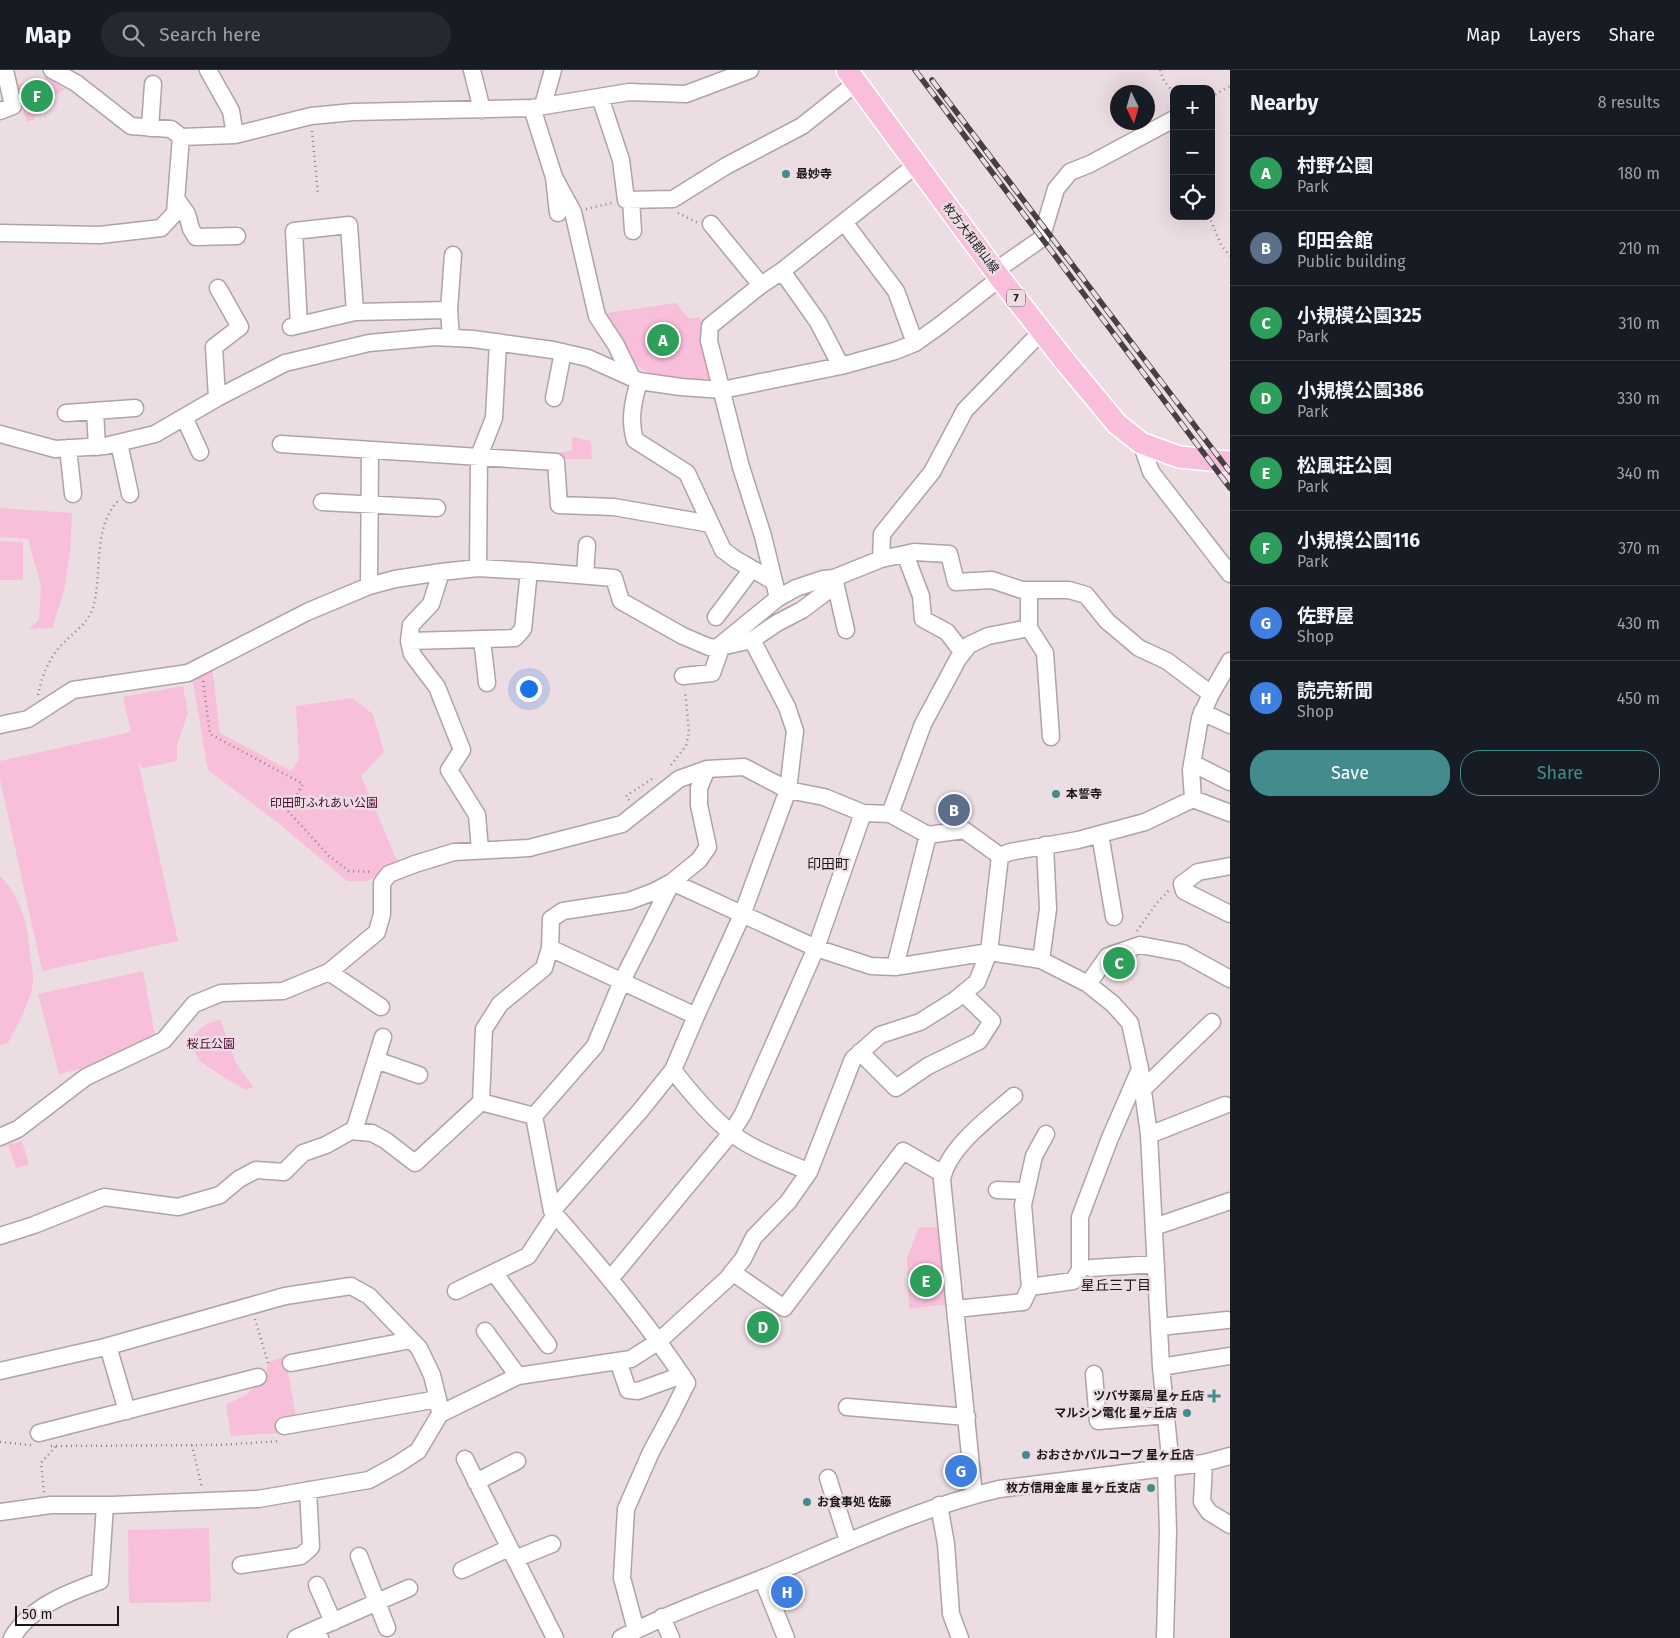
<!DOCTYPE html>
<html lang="en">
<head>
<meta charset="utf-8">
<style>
  body { margin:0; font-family:"Fira Sans","Noto Sans JP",sans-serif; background:#242831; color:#f1f3f6 }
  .controls { position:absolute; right:15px; top:15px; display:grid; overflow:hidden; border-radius:10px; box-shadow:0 5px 20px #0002 }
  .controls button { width:45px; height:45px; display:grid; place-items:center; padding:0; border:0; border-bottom:1px solid #363941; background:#171b24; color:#f1f3f6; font:25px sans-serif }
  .compass { position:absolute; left:1110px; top:15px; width:45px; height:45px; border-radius:50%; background:#171b24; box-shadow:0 5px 20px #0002; rotate:175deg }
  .scale { position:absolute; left:15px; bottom:12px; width:104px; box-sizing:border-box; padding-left:5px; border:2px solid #1b1618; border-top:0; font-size:14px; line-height:18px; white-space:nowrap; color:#1b1618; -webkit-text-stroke:4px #ecdde3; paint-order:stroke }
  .you { position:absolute; left:528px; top:618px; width:18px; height:18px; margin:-12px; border:4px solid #fff; border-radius:50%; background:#1a73e8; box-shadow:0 0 0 8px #1a73e833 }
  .badge { display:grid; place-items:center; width:32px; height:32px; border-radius:50%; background:#438b8d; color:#fff; font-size:16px; font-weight:700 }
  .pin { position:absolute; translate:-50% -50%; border:2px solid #fff; box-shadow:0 1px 5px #0006 }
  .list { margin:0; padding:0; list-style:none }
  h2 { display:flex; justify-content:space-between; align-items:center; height:65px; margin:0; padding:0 20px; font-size:21px }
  h2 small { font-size:16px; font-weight:400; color:#9ea1a6 }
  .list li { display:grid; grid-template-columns:32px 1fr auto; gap:15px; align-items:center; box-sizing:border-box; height:75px; padding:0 20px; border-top:1px solid #363941 }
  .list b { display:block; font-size:19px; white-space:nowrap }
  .list p { margin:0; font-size:16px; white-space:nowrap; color:#9ea1a6 }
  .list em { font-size:16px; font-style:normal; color:#9ea1a6 }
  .actions { display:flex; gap:10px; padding:15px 20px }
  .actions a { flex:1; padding:11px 0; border:1px solid #438b8d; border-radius:20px; text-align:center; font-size:18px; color:#438b8d }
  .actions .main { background:#438b8d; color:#fff }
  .icon { flex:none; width:28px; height:28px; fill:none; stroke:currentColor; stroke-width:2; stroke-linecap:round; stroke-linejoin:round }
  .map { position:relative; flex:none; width:1230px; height:1568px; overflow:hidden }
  header { display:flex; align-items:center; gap:30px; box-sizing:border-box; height:70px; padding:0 25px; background:#171b24; border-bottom:1px solid #363941 }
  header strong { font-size:24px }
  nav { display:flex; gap:28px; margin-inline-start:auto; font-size:18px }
  .search { width:350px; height:45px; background:#242831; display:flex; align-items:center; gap:12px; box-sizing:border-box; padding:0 18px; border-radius:28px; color:#9ea1a6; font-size:19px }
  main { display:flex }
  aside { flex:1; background:#171b24 }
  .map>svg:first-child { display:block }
  .green { fill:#f7bfda }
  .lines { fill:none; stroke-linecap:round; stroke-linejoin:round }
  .minor-casing { stroke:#b0a2a8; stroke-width:19 }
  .major-casing { stroke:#fff; stroke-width:24 }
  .path { stroke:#8d8287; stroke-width:2.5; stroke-dasharray:1 4; stroke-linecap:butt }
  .minor { stroke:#fff; stroke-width:16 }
  .major { stroke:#fabedd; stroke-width:21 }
  .rail-casing { stroke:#474043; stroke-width:5.5 }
  .rail { stroke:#ecdde3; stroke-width:4; stroke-dasharray:11; stroke-linecap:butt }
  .poi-dot { fill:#438b8d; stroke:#ecdde3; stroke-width:2 }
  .labels { text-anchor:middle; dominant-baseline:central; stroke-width:5; stroke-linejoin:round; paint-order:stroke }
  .shield { fill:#ecdde3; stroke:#5a5255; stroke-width:1 }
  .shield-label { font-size:11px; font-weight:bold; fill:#1b1618 }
  .poi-label { font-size:12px; font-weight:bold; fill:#1b1618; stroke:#ecdde3; text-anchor:start }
  .street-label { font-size:12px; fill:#1b1618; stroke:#ecdde3 }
  .park-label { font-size:12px; fill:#510435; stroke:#ecdde3 }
  .neighbourhood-label { font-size:14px; fill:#1b1618; stroke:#ecdde3 }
</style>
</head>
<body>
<header>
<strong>Map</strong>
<div class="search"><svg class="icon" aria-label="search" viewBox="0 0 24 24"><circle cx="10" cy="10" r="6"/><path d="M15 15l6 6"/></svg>Search here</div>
<nav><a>Map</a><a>Layers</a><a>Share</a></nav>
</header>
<main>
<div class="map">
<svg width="1230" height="1568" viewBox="0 0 1230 1568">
  <rect width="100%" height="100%" fill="#ecdde3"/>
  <path class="green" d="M47 7 65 19 43 33 33 50 27 52 16 15 40 10Z
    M676 233 689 249 700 247 713 308 684 312 660 309 630 292 607 243Z
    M572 367 591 371 592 389H561L559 382 572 381Z
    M0 438 72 443 70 482 64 521 52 558 29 559 39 550 41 515 28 469 0 467Z
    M0 471 23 472V510H0Z
    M212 597 220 663 291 701 299 689 296 636 352 628 373 644 384 682 361 706 395 786 401 795 366 811H347L282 756 208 700 192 607Z
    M183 616 188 643 177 675V691L143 698 138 692 178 871 42 901 0 709V691L131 662 123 627Z
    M0 806C23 828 29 862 31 892 32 898 34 905 33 912 32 929 16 957 8 973L0 975Z
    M143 901 155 965 84 998 59 1004 38 924Z
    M220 949 236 993 253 1017 246 1020 225 1008 200 991 188 970 205 955Z
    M22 1071 29 1095 16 1098 8 1075Z
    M919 1157H938L947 1234 909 1239 907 1188Z
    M768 1239 782 1251 754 1265 750 1263Z
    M285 1286 296 1346 275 1349 279 1363 231 1366 226 1335 247 1324 259 1312 266 1308 268 1293Z
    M209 1458 211 1532 129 1533 128 1460Z"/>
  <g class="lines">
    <defs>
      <path id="minor" d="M52 0 76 13 131 56 171 59 181 67 235 65 311 46 353 42 532 38 629 22 686 24 750 0
        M208 0 231 41 235 65
        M472 0 482 40
        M600 27 621 90 626 130 673 129 726 96 802 56 856 13
        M543 35 553 0
        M532 38 554 107 558 143
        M0 41 13 36 5 0
        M150 58 153 14
        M554 107 573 142 597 246 616 275 632 308
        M177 130 187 144 191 159 196 167 237 166
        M631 130 633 161
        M844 152 896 221 915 273
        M711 154 761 215
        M0 163 100 165 161 158 175 143 181 67
        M782 201 818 252 841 296
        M995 201 1041 169 1056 119 1070 102 1090 94 1174 49
        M299 255 294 161 349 155 355 242
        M291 257 355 242 449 240
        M451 268 449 240 453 185
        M639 311C633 332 629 350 635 370L687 403 723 480 735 489 773 511
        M217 328 214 277 240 257 218 218
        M554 328 563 282
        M95 341 97 377
        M66 343 135 338
        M184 347 200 382
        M0 364 55 379 105 376 155 364 217 328 285 293 369 273 435 267 473 269 553 280 588 288 639 311 681 317 722 320 841 296 895 281 915 273 939 256 1000 208
        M119 373 130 424
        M1141 373 1151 402 1230 504
        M281 374 556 392 559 435 614 437 711 454
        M68 378 73 424
        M322 432 437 438
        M905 484 921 526 923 549 947 562 963 583
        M881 489 882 464 932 402 965 340 1042 261
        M478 498 479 386 494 348 498 272
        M585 505 587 475
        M834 508 846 560
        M369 516 370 380
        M778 528 763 466 741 397 709 271 710 256 761 215 782 201 916 95
        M716 547 752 499
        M1029 558 1045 583 1051 667
        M482 569 487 613
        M752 570 777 553 802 540 826 522 834 508
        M409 571 411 555 431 534 441 502
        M718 577 778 528 796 518 823 509 834 508 881 489 905 484 914 482 949 484 956 512 992 510 1022 520H1069L1086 525 1107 551 1139 578 1167 591 1211 624
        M683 606 712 603 721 578
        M1202 642 1230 655
        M0 655 28 649 73 620 188 603 307 542 369 516 395 509 441 502 478 498 529 501 614 508 621 531 683 566 709 577 716 578 752 570 787 637 795 661 788 720 742 845 696 946 673 1000 640 1041 552 1141C600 1196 647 1252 687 1313L672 1343 651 1382 626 1439 622 1508 636 1560
        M1192 693 1230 712
        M1193 729 1191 700 1200 648 1211 624 1230 591
        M890 744 923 654 958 589 969 575 988 566 1029 558V520
        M1100 764 1114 847
        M480 780 477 745 449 700 462 680 437 617 412 584 409 571 515 568 523 559 529 501
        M1000 786 1010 782 1078 770 1145 752 1193 729 1230 743
        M1230 796 1198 802 1182 814 1184 821 1230 844
        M550 878 696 946
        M1041 890 1048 839 1045 775
        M895 897 928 765
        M329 902 381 937
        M1088 914 1108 886 1140 875 1183 883 1230 909
        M860 982 896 1018 928 996 979 971 992 951 963 923
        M376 990 419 1005
        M673 1000C690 1022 708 1044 730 1062 750 1079 785 1091 809 1102
        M1143 1019 1212 952
        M481 1032 484 959 500 934 544 898 550 878 551 849 563 841 629 831 653 822 672 812 699 790 708 777 699 735V718L707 699
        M354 1061 383 967
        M1149 1065 1225 1035
        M0 1067 18 1059 86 1007 164 970 194 934 221 923 283 921 329 902 377 862 382 844V813L389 804 415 794 454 782 529 778 622 754 679 709 707 699 744 697 788 720 824 727 863 743 890 744 928 765 964 760 1000 786
        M997 1120 1026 1121
        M552 1141 534 1046 595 976 622 911 672 812 816 878 871 896 895 897 989 882 1041 890 1088 914 1113 934 1130 953 1140 999 1149 1065 1161 1297 1171 1397
        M1154 1157 1230 1131
        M0 1166 34 1155 104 1127 178 1137 220 1125 239 1109 256 1100 284 1102 303 1083 326 1075 351 1061 372 1063 385 1070 415 1093 481 1032 534 1046
        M1091 1198 1156 1194
        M732 1202 784 1238 903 1081 943 1104
        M495 1204 548 1275
        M611 1208 731 1063 743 1044 816 878 863 743
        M1030 1217 1023 1135 1034 1086 1046 1064
        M456 1221 528 1186 555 1145
        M956 1239 1023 1232 1030 1217 1073 1211 1080 1200V1147L1110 1068 1140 999
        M1159 1257 1227 1250
        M485 1261 518 1306
        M108 1276 127 1341
        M618 1291 628 1320 638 1321 682 1305
        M291 1293 411 1270
        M1161 1297 1230 1286
        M0 1301 105 1277 285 1226 351 1216 369 1226 419 1278 432 1305 438 1329 440 1344
        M1094 1304 1098 1351 1167 1345
        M847 1337 967 1347
        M284 1356 438 1329
        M39 1363 258 1307
        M465 1389 555 1568
        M1204 1393 1202 1432 1209 1442 1230 1455
        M828 1408 848 1471
        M476 1412 517 1391
        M974 1425 942 1110C947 1078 991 1046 1014 1026
        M939 1435 946 1474 951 1544 960 1568
        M0 1442 51 1435H112L258 1429 369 1410 398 1394 418 1381 440 1344 518 1306 631 1289 659 1271 727 1209 743 1189 754 1167 788 1132 809 1102 853 989 880 965 920 952 955 930 977 912 989 882 1000 786
        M359 1486 387 1558
        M515 1489 552 1474
        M241 1495 301 1486 311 1477 308 1420
        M462 1500 509 1478
        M762 1508 786 1568
        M317 1515 333 1552
        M662 1547 671 1568
        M12 1568C30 1537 67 1523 100 1511L105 1435
        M296 1568 316 1559
        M320 1568 316 1559 409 1518
        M621 1568C668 1543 718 1526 768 1506 844 1474 919 1438 999 1419L1204 1393 1230 1386
        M1165 1568 1168 1461 1166 1398"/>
      <path id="major" d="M847 0 1000 208 1064 290 1117 354 1141 373 1179 387 1230 392"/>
    </defs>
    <use href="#minor" class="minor-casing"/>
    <use href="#major" class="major-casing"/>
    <path class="path" d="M1160 0 1164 11 1174 23
      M1211 27 1230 16
      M312 61 318 124
      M586 139 612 133
      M678 143 698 153
      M1209 146 1221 175 1230 186
      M203 611 210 664 303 714 288 741 329 786 349 801 373 802
      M38 625C41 609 48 591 58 579 71 563 89 555 94 534 102 502 93 456 118 431
      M671 695 686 676 689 661 685 621
      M629 730 626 726 655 707
      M1137 861 1156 834 1169 820
      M255 1249 268 1293
      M0 1372 31 1375
      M192 1375 202 1418
      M51 1376 219 1375 281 1371
      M44 1422 41 1393 56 1376"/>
    <use href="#minor" class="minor"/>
    <use href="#major" class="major"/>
    <defs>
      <path id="rail" d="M915 0 1230 418
        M932 10 1230 402"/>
    </defs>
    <use href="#rail" class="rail-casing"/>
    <use href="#rail" class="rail"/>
  </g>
  <g class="poi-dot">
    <circle cx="786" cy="104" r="5"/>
    <circle cx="1056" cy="724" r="5"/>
    <path d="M1211.5 1318.5h5v5h5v5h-5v5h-5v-5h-5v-5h5z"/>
    <circle cx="1187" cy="1343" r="5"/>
    <circle cx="1026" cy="1385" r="5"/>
    <circle cx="1151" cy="1418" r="5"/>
    <circle cx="807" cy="1432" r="5"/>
  </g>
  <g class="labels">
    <rect class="shield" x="1007" y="219.5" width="18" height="17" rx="4"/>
    <g class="shield-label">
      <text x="1016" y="228">7</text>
    </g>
    <g class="poi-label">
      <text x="796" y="104">最妙寺</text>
      <text x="1066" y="724">本誓寺</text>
      <text x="1204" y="1326" text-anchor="end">ツバサ薬局 星ヶ丘店</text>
      <text x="1177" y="1343" text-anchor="end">マルシン電化 星ヶ丘店</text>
      <text x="1036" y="1385">おおさかパルコープ 星ヶ丘店</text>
      <text x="1141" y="1418" text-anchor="end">枚方信用金庫 星ヶ丘支店</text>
      <text x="817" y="1432">お食事処 佐藤</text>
    </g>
    <g class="street-label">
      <text transform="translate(971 168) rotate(53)">枚方大和郡山線</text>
    </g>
    <g class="park-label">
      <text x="324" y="733">印田町ふれあい公園</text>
      <text x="211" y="974">桜丘公園</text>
    </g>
    <g class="neighbourhood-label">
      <text x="828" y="794">印田町</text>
      <text x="1116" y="1215">星丘三丁目</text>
    </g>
  </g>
</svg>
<div class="controls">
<button>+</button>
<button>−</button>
<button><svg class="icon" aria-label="locate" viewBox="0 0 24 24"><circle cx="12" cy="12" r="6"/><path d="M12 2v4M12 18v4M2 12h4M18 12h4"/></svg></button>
</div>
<svg class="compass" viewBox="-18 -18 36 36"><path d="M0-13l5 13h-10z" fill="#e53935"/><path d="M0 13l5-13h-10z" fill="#9ea1a6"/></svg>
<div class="scale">50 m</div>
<div class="you"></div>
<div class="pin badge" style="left:663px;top:270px;background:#2e9e5b">A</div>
<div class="pin badge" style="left:954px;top:740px;background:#5c6f8a">B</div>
<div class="pin badge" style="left:1119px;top:893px;background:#2e9e5b">C</div>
<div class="pin badge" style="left:763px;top:1257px;background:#2e9e5b">D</div>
<div class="pin badge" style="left:926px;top:1211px;background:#2e9e5b">E</div>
<div class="pin badge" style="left:37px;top:26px;background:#2e9e5b">F</div>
<div class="pin badge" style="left:961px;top:1401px;background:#3f7fe0">G</div>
<div class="pin badge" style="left:787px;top:1522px;background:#3f7fe0">H</div>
</div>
<aside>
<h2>Nearby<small>8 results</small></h2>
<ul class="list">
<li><span class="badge" style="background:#2e9e5b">A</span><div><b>村野公園</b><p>Park</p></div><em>180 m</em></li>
<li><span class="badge" style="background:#5c6f8a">B</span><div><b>印田会館</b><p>Public building</p></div><em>210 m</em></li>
<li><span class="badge" style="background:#2e9e5b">C</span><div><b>小規模公園325</b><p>Park</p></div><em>310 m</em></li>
<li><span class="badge" style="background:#2e9e5b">D</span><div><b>小規模公園386</b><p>Park</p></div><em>330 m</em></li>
<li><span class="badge" style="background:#2e9e5b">E</span><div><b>松風荘公園</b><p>Park</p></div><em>340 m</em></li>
<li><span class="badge" style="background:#2e9e5b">F</span><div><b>小規模公園116</b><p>Park</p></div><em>370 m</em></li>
<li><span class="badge" style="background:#3f7fe0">G</span><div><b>佐野屋</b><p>Shop</p></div><em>430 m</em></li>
<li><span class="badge" style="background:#3f7fe0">H</span><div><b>読売新聞</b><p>Shop</p></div><em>450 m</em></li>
</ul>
<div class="actions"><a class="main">Save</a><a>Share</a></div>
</aside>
</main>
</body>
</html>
